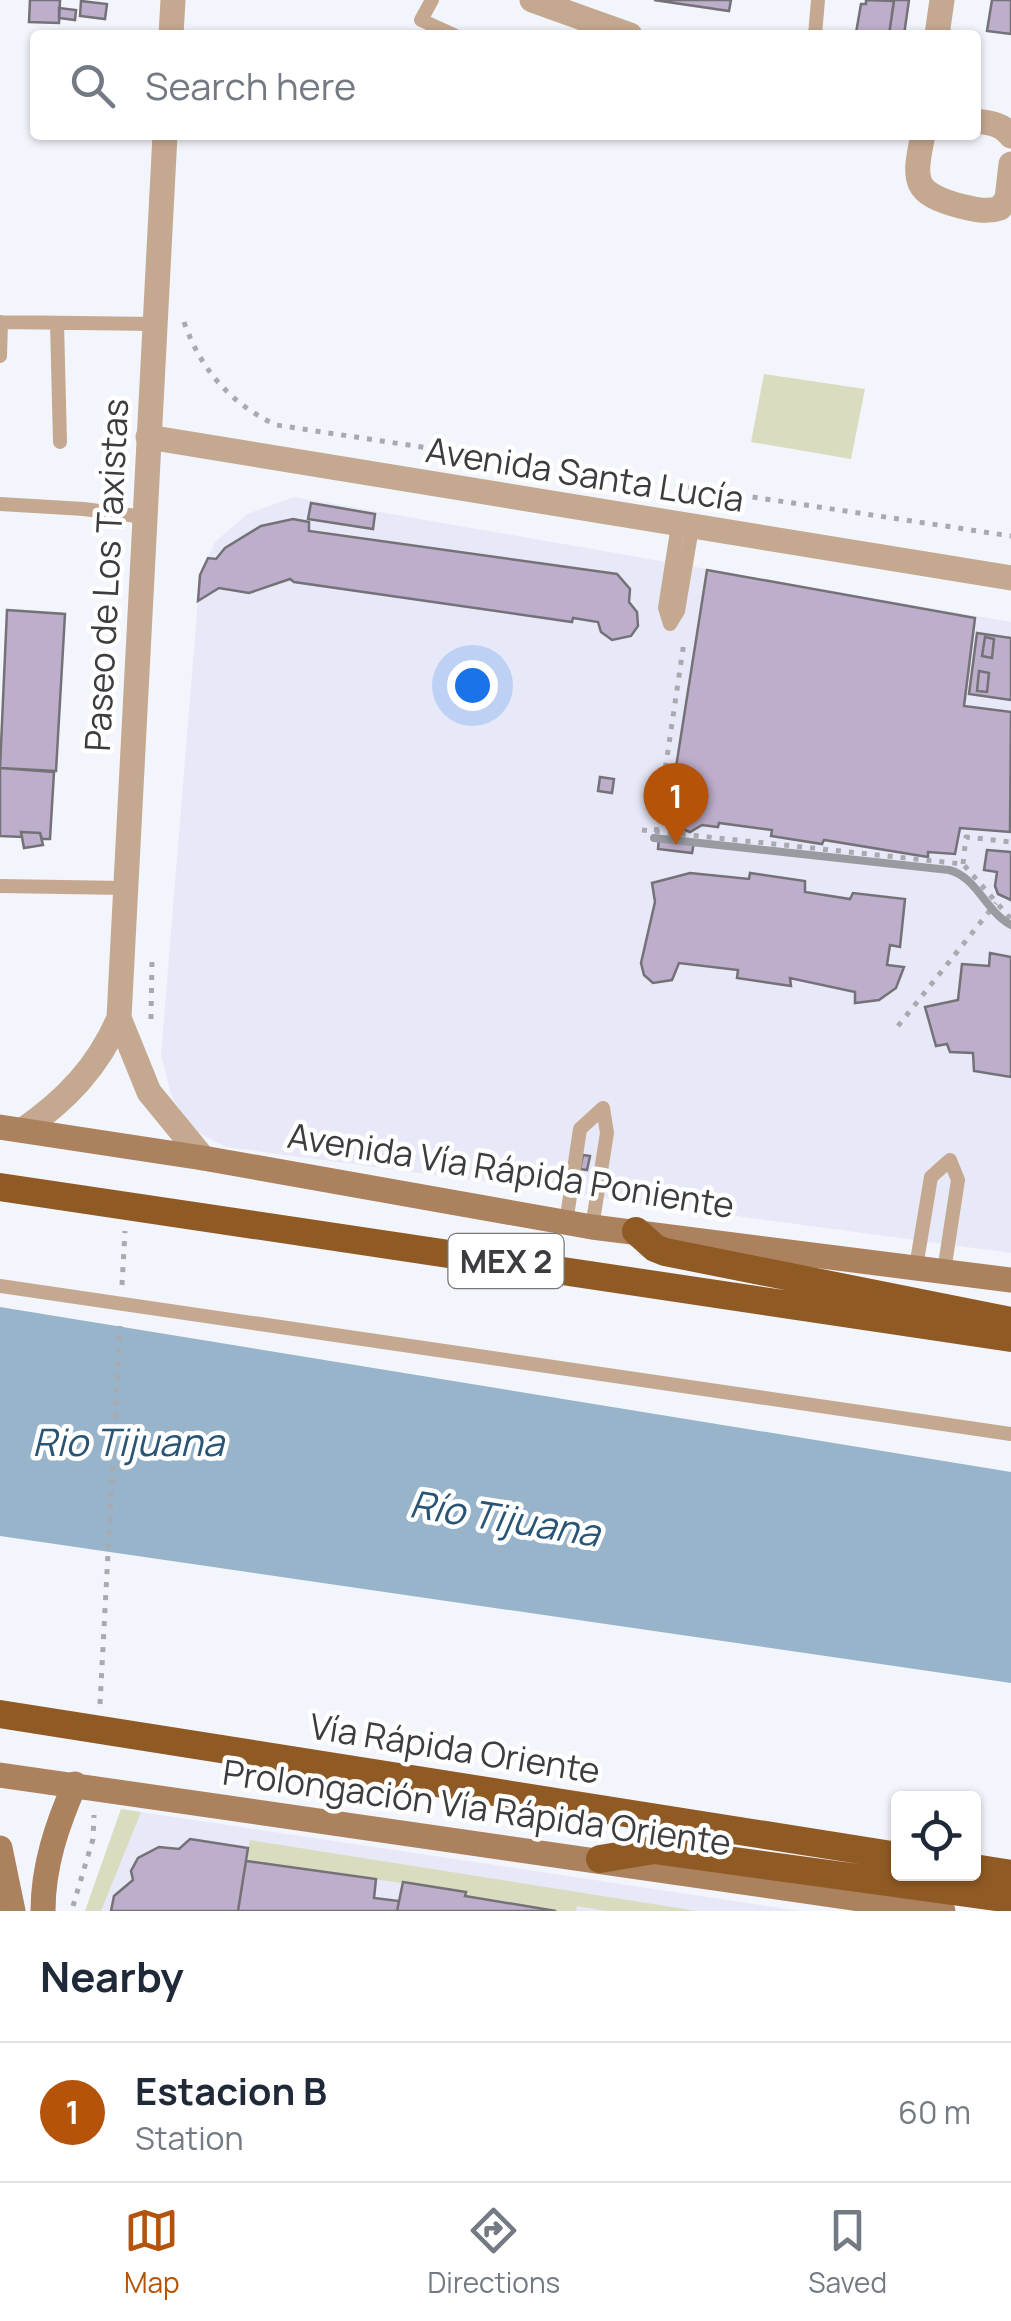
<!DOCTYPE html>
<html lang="en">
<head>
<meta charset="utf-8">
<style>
  body { margin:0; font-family:Manrope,sans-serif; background:#f6f6f7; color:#1f2937 }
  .controls { position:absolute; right:30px; bottom:30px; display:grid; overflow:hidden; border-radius:10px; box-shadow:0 2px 8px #0004 }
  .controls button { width:90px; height:90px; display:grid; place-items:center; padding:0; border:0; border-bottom:2px solid #e0e1e3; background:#fff; color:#1f2937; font:50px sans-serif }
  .you { position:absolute; left:472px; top:685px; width:35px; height:35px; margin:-25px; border:8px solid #fff; border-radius:50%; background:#1a73e8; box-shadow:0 0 0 15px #1a73e833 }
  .badge { display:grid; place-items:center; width:65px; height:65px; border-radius:50%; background:#b45309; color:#fff; font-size:32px; font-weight:700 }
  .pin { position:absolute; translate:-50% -82px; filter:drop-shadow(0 2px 5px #0008) }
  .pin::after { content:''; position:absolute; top:52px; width:35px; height:30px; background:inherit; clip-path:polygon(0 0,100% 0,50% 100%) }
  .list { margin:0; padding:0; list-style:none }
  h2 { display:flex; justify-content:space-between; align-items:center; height:130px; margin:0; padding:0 40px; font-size:42px }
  h2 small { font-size:32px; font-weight:400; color:#747a83 }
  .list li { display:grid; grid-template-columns:65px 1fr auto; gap:30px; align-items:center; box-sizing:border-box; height:140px; padding:0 40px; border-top:2px solid #e0e1e3 }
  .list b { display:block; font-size:38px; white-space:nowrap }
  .list p { margin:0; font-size:32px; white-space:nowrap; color:#747a83 }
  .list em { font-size:32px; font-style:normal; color:#747a83 }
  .icon { flex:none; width:55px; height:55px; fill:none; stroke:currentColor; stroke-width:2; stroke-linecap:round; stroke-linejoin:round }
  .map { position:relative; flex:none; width:1011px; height:1911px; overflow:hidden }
  .search { position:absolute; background:#fff; box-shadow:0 2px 8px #0004; left:30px; right:30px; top:30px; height:110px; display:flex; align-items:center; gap:25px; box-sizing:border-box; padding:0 35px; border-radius:10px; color:#747a83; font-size:38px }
  .sheet { height:270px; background:#fff }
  nav { display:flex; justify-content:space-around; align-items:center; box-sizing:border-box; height:140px; border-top:2px solid #e0e1e3; background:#fff; font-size:28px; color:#747a83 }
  nav a { display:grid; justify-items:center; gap:5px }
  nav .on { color:#b45309 }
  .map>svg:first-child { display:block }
  .built { fill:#e7e9f8 }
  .green { fill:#dadcc0 }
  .water { fill:#98b4cb }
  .building { fill:#bdaecc; stroke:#747177; stroke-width:2.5; fill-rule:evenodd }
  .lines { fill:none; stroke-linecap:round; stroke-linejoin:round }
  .path { stroke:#a9aab0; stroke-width:5; stroke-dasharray:5 8; stroke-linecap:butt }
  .service { stroke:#c5a890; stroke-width:14 }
  .minor { stroke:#c5a890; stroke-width:25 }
  .tertiary { stroke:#c5a890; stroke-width:25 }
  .secondary { stroke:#ab815e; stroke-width:25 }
  .trunk { stroke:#905a24; stroke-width:28 }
  .rail { stroke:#999ba0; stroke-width:8 }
  .labels { text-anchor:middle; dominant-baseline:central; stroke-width:9; stroke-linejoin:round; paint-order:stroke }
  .shield { fill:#fff; stroke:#767779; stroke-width:2.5 }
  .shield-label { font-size:32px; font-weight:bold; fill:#3c3d40 }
  .street-label { font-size:35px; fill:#3c3d40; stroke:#fff }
  .water-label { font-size:38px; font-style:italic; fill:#285476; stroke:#fff }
</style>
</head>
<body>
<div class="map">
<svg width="1011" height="1911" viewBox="0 0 1011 1911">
  <rect width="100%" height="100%" fill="#f3f5fc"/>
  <path class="built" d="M294 497 1011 622V1253L226 1147 195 1131 172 1098 161 1055 200 575 215 542 247 514Z
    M121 1809 801 1911H85Z"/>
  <path class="green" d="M764 374 865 389 851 459 751 442Z
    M121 1809 141 1812 101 1911H85Z
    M250 1840 697 1911H606L577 1906 576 1911H556L465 1896V1892L246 1861Z"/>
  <path class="water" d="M0 1307 1011 1472V1683L0 1536Z"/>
  <path class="building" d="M30 0H60L59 23 29 22Z
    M654 0H731L729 11Z
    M866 0 894 1 889 35H853L856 33 861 4H866Z
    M909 0 904 35H889L894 0Z
    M992 0H1011V34L987 31Z
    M81 1 107 4 105 19 80 16Z
    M59 8 76 10 75 20 59 18Z
    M311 503 375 514 373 529 308 519Z
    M293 519 309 522V531L617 574 630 589 629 602 637 612 638 626 631 636 612 640 601 632 598 622 573 618 572 622 294 582 290 579 249 593 219 588 198 601 200 575 208 558 216 559 225 548 261 526Z
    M707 570 975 618 964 706 1011 712 1010 832 960 828 955 854 928 852V857L824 840 822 844 771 836 772 830 719 823 718 827 702 825 690 832 672 825 665 805 666 789 674 780Z
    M7 610 65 614 56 771 0 768Z
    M977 633 1011 638V700L969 694ZM985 637 994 639 992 658 982 656ZM979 671 989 673 987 692 977 691Z
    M985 637 994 639 992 658 982 656Z
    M979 671 989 673 987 692 977 691Z
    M0 768 54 772 50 839H42L40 833 21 832 22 837 0 836Z
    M600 777 614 779 612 793 598 791Z
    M21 832 40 833 43 845 24 848Z
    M659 838 694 842 692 853 658 849Z
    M987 850 1011 852V900L998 894 995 886 997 872 984 870Z
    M690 873 749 879 750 873 805 881V892L850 899 853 893 905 899 900 947 890 945 887 965 904 967 896 988 879 1000 855 1003V992L790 978 791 986 737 978 738 970 679 963 672 980 653 983 644 975 641 963 655 902 652 883Z
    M990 953 1011 957V1077L974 1071 973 1053 950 1052 947 1044 936 1046 925 1007 958 1000 962 964 989 966Z
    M583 1155 590 1156 587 1170 580 1169Z
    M190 1839 248 1848 238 1911H111L114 1896 133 1880 131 1871 138 1858 159 1847 179 1849Z
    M246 1861 376 1879 374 1898 399 1901 397 1911H238Z
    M403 1882 466 1892 465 1896 556 1911H397Z"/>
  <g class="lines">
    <path class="path" d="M184 322C201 370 230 403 276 425L1011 536
      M642 830 963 864 1011 919
      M656 832 684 642
      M963 864 966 837 1011 842
      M151 1019 152 960
      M898 1026 996 903
      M122 1285 125 1231
      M100 1704 120 1326
      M73 1906 93 1839 94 1815"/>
    <path class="service" d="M432 0 421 20 454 35
      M815 35 818 0
      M0 322 155 324
      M57 323 60 442
      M0 356 1 322
      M0 504 84 509 144 517
      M670 624 665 608 678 525
      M670 624 678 611 692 528
      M0 886 125 888
      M566 1223 580 1129 603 1108
      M592 1227 607 1133 603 1108
      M916 1267 931 1177 950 1160 958 1180 944 1271
      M0 1286 1011 1434"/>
    <path class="minor" d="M532 0 630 35
      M937 35 942 0
      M976 121C990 123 1003 124 1011 136
      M923 135C913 182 913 193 960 206 974 209 986 213 1000 208L1007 199 1011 164
      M148 437 1011 578"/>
    <path class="tertiary" d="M171 35 173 0
      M119 1018 149 1092 203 1158
      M23 1130C66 1100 98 1067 119 1018L165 135"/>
    <path class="secondary" d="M0 1127 203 1158 592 1227 1011 1280
      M0 1775 943 1911
      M0 1848 13 1911
      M43 1911C43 1866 57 1825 75 1784"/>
    <path class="trunk" d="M0 1187 1011 1338
      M636 1231 655 1248 665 1252 1011 1321
      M0 1714 898 1856
      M600 1859 654 1850 1011 1899
      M974 1868 1011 1874"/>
    <path class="rail" d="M654 838 949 870C977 877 986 912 1011 925"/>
  </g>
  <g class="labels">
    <rect class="shield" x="448.5" y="1234" width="115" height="54" rx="8"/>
    <g class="shield-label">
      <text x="506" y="1261">MEX 2</text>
    </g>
    <g class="street-label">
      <text transform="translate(585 474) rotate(9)">Avenida Santa Lucía</text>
      <text transform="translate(106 575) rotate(-87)">Paseo de Los Taxistas</text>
      <text transform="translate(511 1170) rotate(9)">Avenida Vía Rápida Poniente</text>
      <text transform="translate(455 1748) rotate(9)">Vía Rápida Oriente</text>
      <text transform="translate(477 1807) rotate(8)">Prolongación Vía Rápida Oriente</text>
    </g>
    <g class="water-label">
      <text x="128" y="1441">Rio Tijuana</text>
      <text transform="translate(505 1517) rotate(9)">Río Tijuana</text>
    </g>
  </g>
</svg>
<div class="controls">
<button><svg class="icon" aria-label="locate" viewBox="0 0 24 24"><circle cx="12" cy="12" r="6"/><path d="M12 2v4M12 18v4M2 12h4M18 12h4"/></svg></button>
</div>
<div class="you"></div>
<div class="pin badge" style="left:676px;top:845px">1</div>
<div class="search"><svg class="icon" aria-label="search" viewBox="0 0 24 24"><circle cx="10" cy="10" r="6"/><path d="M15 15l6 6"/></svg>Search here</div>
</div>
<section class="sheet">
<h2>Nearby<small></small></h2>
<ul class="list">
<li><span class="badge">1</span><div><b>Estacion B</b><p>Station</p></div><em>60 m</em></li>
</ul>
</section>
<nav>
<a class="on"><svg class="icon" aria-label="map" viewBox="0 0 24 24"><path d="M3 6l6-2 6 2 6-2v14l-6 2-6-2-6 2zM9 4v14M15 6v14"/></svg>Map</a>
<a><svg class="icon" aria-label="directions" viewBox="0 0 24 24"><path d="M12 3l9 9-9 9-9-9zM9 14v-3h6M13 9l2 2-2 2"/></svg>Directions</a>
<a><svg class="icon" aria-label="saved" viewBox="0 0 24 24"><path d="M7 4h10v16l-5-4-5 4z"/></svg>Saved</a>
</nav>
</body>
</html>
